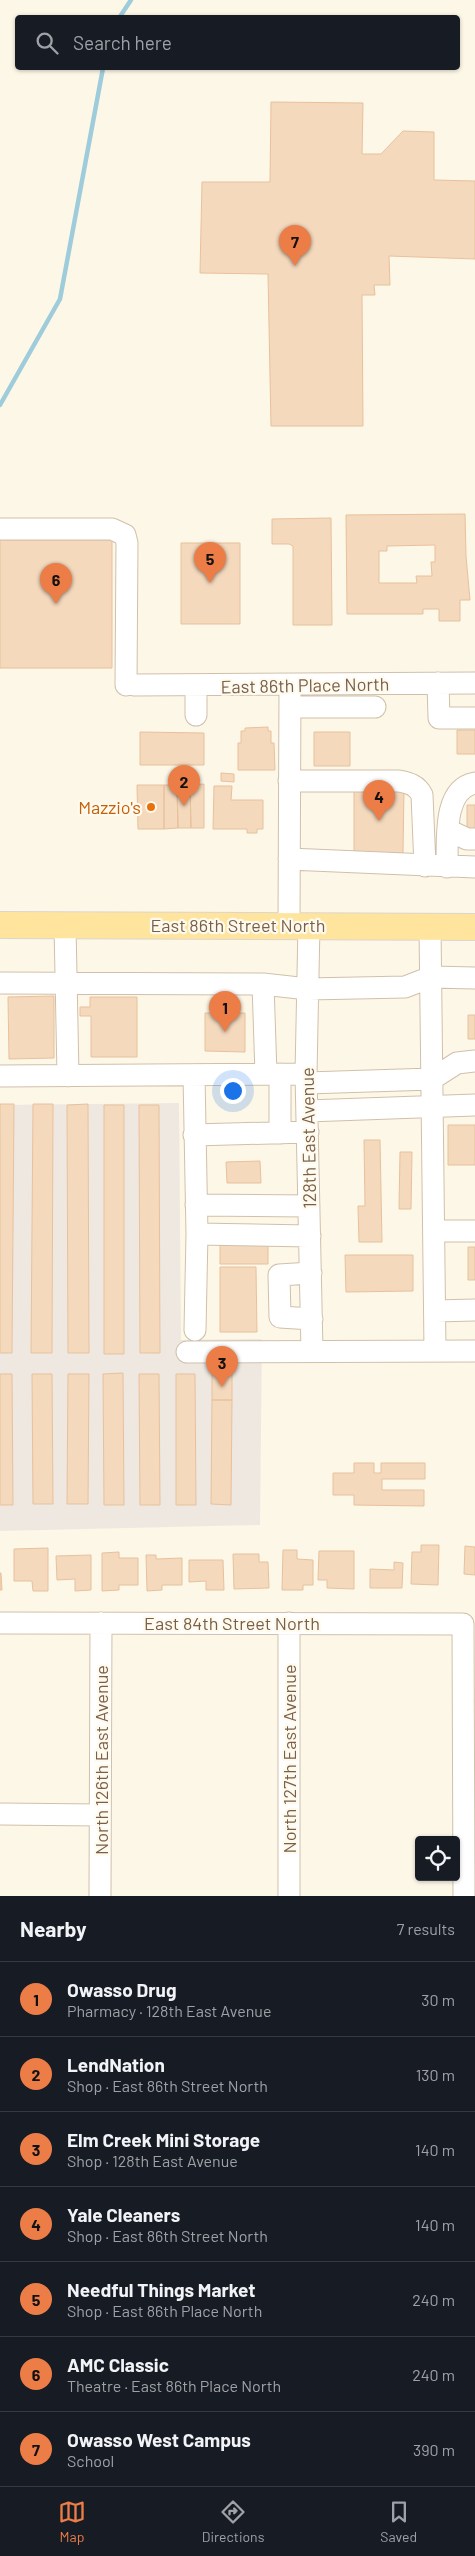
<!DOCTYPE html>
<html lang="en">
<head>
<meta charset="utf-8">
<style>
  body { margin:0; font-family:Barlow,sans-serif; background:#20242c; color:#f1f3f6 }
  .controls { position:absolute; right:15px; bottom:15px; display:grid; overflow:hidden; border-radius:5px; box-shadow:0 1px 4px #0004 }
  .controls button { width:45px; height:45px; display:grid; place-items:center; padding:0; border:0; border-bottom:1px solid #363941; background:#171b24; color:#f1f3f6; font:25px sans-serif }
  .you { position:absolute; left:232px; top:1090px; width:18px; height:18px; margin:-12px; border:4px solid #fff; border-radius:50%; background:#1a73e8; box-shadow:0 0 0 8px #1a73e833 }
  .badge { display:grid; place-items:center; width:32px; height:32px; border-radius:50%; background:#ed7d47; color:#111; font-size:16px; font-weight:700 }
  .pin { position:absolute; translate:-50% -41px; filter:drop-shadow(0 1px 2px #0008) }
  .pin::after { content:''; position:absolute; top:26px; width:18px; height:15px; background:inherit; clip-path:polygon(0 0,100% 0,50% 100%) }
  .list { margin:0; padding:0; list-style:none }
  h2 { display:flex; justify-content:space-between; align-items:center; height:65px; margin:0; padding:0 20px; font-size:21px }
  h2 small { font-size:16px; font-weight:400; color:#9ea1a6 }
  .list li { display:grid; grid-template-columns:32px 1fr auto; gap:15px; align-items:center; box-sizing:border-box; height:75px; padding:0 20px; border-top:1px solid #363941 }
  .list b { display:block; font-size:19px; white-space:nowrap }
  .list p { margin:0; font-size:16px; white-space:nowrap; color:#9ea1a6 }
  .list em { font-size:16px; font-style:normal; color:#9ea1a6 }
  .icon { flex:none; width:28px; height:28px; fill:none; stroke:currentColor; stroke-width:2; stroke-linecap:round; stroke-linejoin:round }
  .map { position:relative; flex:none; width:475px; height:1896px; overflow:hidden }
  .search { position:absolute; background:#171b24; box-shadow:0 1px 4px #0004; left:15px; right:15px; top:15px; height:55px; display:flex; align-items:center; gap:12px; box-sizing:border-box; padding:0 18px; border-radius:5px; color:#9ea1a6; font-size:19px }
  .sheet { height:590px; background:#171b24 }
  nav { display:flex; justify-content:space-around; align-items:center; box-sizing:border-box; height:70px; border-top:1px solid #363941; background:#171b24; font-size:14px; color:#9ea1a6 }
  nav a { display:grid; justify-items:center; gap:2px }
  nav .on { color:#ed7d47 }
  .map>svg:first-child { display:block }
  .industrial { fill:#eee8e1 }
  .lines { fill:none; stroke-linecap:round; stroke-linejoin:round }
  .stream { stroke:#9fccdb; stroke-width:4.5 }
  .building { fill:#f4d9bd; stroke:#e8c19c; fill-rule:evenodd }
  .minor-casing { stroke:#d0c0ab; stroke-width:23 }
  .major-casing { stroke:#dcd5d0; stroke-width:28 }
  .minor { stroke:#fff; stroke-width:21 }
  .major { stroke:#fee49d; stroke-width:26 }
  .food-dot { fill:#e8710a; stroke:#fffaee; stroke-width:2 }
  .labels { text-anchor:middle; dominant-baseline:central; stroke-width:4.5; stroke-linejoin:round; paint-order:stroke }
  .street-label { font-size:18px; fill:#795f49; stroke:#fffaee }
  .food-label { font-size:18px; fill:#c56008; stroke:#fffaee; text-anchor:end }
</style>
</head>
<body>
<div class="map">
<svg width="475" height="1896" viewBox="0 0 475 1896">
  <rect width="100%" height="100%" fill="#fdf7e7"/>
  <path class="industrial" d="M179 1103 181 1340 262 1339 260 1525 0 1531V1105Z"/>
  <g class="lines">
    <path class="stream" d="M119 18 131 0
      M0 405 60 299 103 68"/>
  </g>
  <path class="building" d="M271 102 363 103 362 154H381L403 131 434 132V180L475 181V259L389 256 390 285H374L375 295H362L363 426H271L268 274 200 273 202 182H270Z
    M465 514 466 556 470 600H460V621H439V609H423V614H347L346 515ZM435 545V562H431L432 576H416L417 583H379V551H387V546Z
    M331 518 332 625H293V546L289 544H272V519Z
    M0 540H112V668H0Z
    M181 543H240V624H181Z
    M268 727V731H271V743H274L275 770H238V743H241V731H245V728Z
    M457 730H475V754H457Z
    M140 732 204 733V765H140Z
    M314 732H350V766H314Z
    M221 773 234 774V782L221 781Z
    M204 784V828H191L190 785Z
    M137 785H164V829H138Z
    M164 785H177L178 828 164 829Z
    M177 785H190L191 828H178Z
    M214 786H232L231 800H263V829H257V833H247V829H213Z
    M354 788 404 789 403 853H354Z
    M467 805H475V834H467Z
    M54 996V1058L9 1059 8 997Z
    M90 997H137V1057H91V1016H80V1007H90Z
    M205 1013H245V1052L205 1051Z
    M468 1015H475V1039H468Z
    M0 1104H14L12 1353H0Z
    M33 1104H53L52 1353H31Z
    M88 1104 89 1353H68L67 1105Z
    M104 1105H124V1354H104Z
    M139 1105H159L160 1353H140Z
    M448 1125H475V1165H448Z
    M364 1140H380L382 1242H359L358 1206H365Z
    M400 1152H412L411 1209H399Z
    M260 1161 261 1183H227L226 1162Z
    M220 1242H268V1264H220Z
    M468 1247H475V1280H468Z
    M345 1255H413V1291L346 1292Z
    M220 1267H256L257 1332H220Z
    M123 1373 124 1505H104L103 1374Z
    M0 1374H12L13 1505H0Z
    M32 1374H52L53 1504H33Z
    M68 1374H89L88 1504H67Z
    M139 1374H159L160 1505H140Z
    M176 1374H195L196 1505H176Z
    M212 1374H232V1400H212Z
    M212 1400H232L231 1505 211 1504Z
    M354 1463H374V1473H381V1463H425V1479H382V1490H424V1506L354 1505V1495H333V1473H354Z
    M421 1545H439L438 1585 411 1584 412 1552H421Z
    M465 1546 475 1547V1575L464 1574Z
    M48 1548V1591H33L32 1581H14V1549Z
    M283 1550H297V1559L313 1560V1585H303V1590H282Z
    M319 1551H354V1589L327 1588V1580H318Z
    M119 1552V1558H138V1585H119V1590L102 1591V1553Z
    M233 1554H259V1562H268L269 1588 234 1589Z
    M91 1555V1590L75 1591V1579L57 1580 56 1556Z
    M146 1555H156V1559L182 1558V1585H162V1590L147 1591Z
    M189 1560H223L224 1590H206V1581L189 1582Z
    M394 1562 403 1563 402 1588H370V1569L394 1570Z
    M0 1573H1L2 1590H0Z"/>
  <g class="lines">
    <defs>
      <path id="minor" d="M0 529H112L125 535 127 543 126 685
        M438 683 439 718H475
        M134 685 475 683
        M196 685V715
        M290 707H375
        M289 781H399C409 783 417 785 422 795L425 866
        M448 830 467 839H475
        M289 859 475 867
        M447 867C448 841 442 789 475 783
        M65 925 68 1076
        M289 925 290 686
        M309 925 306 1074 312 1351
        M430 926 435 1350
        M0 983 263 984 308 989 405 987 431 977 475 978
        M263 984 266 1074
        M280 1074V1133
        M194 1075 197 1234 310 1236
        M0 1076 306 1074
        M307 1083 432 1079 457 1063 475 1061
        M307 1111 475 1105
        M194 1135 308 1132
        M196 1205 309 1206
        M434 1231H475
        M311 1273 279 1275 280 1317 312 1319
        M435 1311 475 1310
        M195 1330 197 1234
        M187 1352 475 1351
        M0 1623 463 1624 464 1896
        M289 1623V1896
        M0 1814 100 1815
        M100 1896 101 1623"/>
      <path id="major" d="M0 925 475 927"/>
    </defs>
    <use href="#minor" class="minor-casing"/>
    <use href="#major" class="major-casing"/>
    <use href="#minor" class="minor"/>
    <use href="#major" class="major"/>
  </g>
  <circle class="food-dot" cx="151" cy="807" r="5"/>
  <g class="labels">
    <g class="street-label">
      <text transform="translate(305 685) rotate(-1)">East 86th Place North</text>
      <text x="238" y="925">East 86th Street North</text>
      <text transform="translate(308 1138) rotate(-91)">128th East Avenue</text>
      <text x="232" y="1623">East 84th Street North</text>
      <text transform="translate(289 1759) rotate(-90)">North 127th East Avenue</text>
      <text transform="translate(101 1760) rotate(-90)">North 126th East Avenue</text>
    </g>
    <g class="food-label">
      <text x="141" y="807">Mazzio's</text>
    </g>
  </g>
</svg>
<div class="controls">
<button><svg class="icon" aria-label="locate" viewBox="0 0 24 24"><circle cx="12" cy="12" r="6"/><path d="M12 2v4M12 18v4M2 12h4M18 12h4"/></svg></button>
</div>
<div class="you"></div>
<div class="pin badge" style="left:225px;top:1032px">1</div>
<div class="pin badge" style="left:184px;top:806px">2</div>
<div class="pin badge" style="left:222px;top:1387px">3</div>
<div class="pin badge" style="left:379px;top:821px">4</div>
<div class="pin badge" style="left:210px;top:583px">5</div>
<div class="pin badge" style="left:56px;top:604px">6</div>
<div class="pin badge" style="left:295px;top:266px">7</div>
<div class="search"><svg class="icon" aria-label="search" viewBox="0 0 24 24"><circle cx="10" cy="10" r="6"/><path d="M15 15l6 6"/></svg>Search here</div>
</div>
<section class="sheet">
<h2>Nearby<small>7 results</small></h2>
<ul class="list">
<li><span class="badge">1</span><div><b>Owasso Drug</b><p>Pharmacy · 128th East Avenue</p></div><em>30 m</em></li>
<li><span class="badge">2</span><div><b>LendNation</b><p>Shop · East 86th Street North</p></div><em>130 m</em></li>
<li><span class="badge">3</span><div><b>Elm Creek Mini Storage</b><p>Shop · 128th East Avenue</p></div><em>140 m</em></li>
<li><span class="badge">4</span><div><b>Yale Cleaners</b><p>Shop · East 86th Street North</p></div><em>140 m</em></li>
<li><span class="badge">5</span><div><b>Needful Things Market</b><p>Shop · East 86th Place North</p></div><em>240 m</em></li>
<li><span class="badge">6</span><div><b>AMC Classic</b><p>Theatre · East 86th Place North</p></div><em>240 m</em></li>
<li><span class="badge">7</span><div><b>Owasso West Campus</b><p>School</p></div><em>390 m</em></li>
</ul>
</section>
<nav>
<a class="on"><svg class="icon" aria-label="map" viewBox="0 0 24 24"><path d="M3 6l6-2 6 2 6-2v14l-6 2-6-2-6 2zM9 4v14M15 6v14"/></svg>Map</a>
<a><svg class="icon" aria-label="directions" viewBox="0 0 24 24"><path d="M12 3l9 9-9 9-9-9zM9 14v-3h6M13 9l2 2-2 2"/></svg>Directions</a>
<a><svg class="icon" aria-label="saved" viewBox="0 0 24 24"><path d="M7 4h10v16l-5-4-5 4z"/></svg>Saved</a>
</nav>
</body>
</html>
